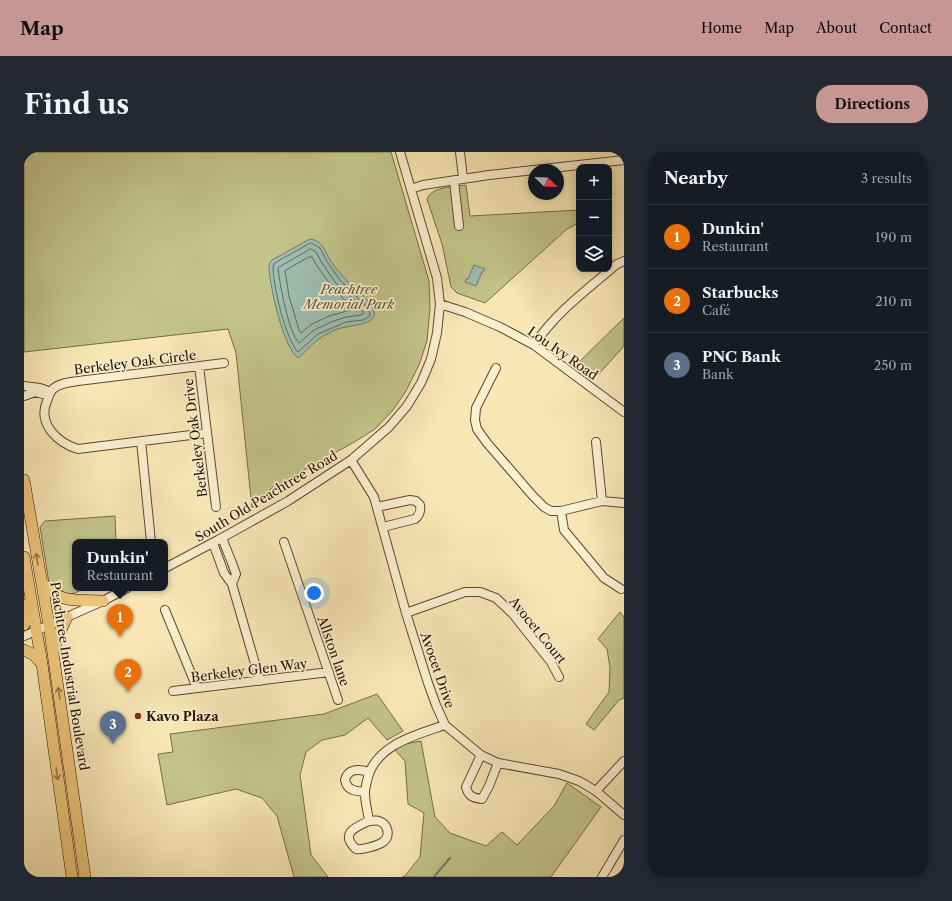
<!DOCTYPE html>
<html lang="en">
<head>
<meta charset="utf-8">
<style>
  body { margin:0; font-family:"Libre Caslon Text",serif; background:#242831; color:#f1f3f6 }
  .controls { position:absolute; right:12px; top:12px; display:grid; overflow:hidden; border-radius:8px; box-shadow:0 2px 10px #0003 }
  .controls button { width:36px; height:36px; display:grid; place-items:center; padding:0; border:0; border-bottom:1px solid #363941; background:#171b24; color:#f1f3f6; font:20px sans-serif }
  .compass { position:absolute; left:504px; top:12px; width:36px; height:36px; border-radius:50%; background:#171b24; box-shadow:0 2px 10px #0003; rotate:113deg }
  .you { position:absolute; left:290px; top:441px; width:14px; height:14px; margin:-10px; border:3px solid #fff; border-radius:50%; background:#1a73e8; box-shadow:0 0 0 6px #1a73e833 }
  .badge { display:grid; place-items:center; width:26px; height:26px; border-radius:50%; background:#c59692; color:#fff; font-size:13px; font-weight:700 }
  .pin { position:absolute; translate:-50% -33px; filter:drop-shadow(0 1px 2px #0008) }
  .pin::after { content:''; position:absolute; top:21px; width:14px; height:12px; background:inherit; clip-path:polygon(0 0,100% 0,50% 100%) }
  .popup { position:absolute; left:48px; top:387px; width:96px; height:52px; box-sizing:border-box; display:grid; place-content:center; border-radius:8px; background:#171b24; filter:drop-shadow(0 1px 3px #0005); font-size:13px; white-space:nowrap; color:#9ea1a6 }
  .popup b { font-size:15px; color:#f1f3f6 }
  .popup::after { content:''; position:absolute; left:50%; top:100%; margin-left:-8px; border:8px solid transparent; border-top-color:#171b24 }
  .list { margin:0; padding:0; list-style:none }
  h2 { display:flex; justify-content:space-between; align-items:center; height:52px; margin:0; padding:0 16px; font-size:17px }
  h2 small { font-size:13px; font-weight:400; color:#9ea1a6 }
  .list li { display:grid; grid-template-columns:26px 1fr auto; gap:12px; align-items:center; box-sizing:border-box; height:64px; padding:0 16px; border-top:1px solid #363941 }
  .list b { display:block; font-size:15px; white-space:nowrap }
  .list p { margin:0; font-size:13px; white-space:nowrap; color:#9ea1a6 }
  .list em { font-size:13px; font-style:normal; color:#9ea1a6 }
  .icon { flex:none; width:22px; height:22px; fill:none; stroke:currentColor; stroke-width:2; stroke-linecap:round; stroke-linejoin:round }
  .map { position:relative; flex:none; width:600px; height:725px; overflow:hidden; border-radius:16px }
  header { display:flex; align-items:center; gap:24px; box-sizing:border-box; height:56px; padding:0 20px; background:#c59692; color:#111 }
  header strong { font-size:19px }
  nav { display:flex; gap:22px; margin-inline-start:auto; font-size:14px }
  .intro { display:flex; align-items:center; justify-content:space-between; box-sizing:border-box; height:96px; padding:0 24px }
  h1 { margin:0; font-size:28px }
  .button { padding:10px 18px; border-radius:16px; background:#c59692; color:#111; font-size:14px; font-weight:700 }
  main { display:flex; gap:24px; padding:0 24px }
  aside { flex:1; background:#171b24; border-radius:16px; box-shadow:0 2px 10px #0003 }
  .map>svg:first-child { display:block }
  .green { fill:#c2c48a; stroke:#766c45 }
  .water { fill:#9ebfb3; stroke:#707a6b }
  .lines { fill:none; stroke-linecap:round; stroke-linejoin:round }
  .shore { stroke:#64695a; stroke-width:1 }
  .stream { stroke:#707a6b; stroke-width:2 }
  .minor-casing { stroke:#5e482d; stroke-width:10 }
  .highway-casing { stroke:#2a1300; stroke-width:12 }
  .minor { stroke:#faefcf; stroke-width:8 }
  .highway { stroke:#ecc47a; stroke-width:11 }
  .oneway { stroke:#957443 }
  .poi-dot { fill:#8f2418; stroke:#faefcf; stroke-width:1.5 }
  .labels { text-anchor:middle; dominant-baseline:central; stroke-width:3.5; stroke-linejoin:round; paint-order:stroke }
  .park-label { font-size:13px; font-style:italic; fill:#5f5130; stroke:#faefcf }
  .street-label { font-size:13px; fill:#2a1300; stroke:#faefcf }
  .poi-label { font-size:13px; font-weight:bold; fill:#2a1300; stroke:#faefcf; text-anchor:start }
</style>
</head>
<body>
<header>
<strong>Map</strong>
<nav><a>Home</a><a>Map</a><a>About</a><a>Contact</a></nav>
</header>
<div class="intro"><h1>Find us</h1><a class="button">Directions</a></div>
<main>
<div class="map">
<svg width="600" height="725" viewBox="0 0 600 725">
  <rect width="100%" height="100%" fill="#f8e7b5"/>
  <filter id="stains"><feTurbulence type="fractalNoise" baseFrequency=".005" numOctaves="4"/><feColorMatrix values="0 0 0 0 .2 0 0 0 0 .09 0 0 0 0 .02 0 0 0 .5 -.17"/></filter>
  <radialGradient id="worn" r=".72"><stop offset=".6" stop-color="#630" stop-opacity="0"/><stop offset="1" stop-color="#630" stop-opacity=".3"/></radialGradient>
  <path class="green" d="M0 0H367L405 129 406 156 403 189 395 213 382 239 369 258 351 277 332 289 248 336 228 356 212 201 204 177 0 200Z
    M442 33 446 64 555 58V71L543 77 461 151 433 141 427 135 418 92 403 47C408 34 430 35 442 33Z
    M600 166V194L572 225 556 209Z
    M91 364 92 390H51V436H60C57 438 52 441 48 442 40 443 31 436 25 431L16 375 21 369Z
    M596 460 600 465V546L595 548 570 578 562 572 585 540 586 516 583 497 574 487Z
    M353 542 379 579 363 588 344 566 321 583 298 588 282 600 276 623 287 703 304 725H270L253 664 238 646 212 637 143 653 134 602 149 600 146 582 300 562Z
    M397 589 411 665 426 681 462 694 478 680 493 693 530 654 543 631 577 655 527 725H378L381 724 396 705 400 661 384 652 381 609 371 598 381 592Z"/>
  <path class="water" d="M286 87C299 89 300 98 306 108 310 113 313 118 317 122 326 134 339 141 347 153 350 157 352 163 348 167 344 173 320 174 311 178 296 184 286 194 275 206 260 200 244 128 245 112L248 108Z
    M450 113 461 117 459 120H458L452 134 441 130 442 127H444Z"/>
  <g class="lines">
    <path class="shore" d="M287 91 296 96 302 108 315 127 344 156 346 162 345 165 339 168 322 170 294 182 274 200C261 186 249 133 249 114L251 111Z
      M287 97 292 100 298 111 311 130 331 149 340 161 337 163 322 165 307 170 290 178 275 191C264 179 256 133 254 116Z
      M285 105H288L293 114 307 133 329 157 327 158 305 164 288 172 277 181 275 178 265 144 261 119Z"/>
    <path class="stream" d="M410 725 426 706"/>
    <defs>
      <path id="minor" d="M436 0 439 26
        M430 29 435 74
        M387 37 399 33 465 23 600 8
        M416 152 441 160 476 175 510 193 600 260
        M510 193C531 161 564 137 593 112L600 109
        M175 214 192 355
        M472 216 452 256 451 268 453 277 463 291 509 344 520 355 527 359H537L578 349 600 351
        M0 234 16 236 27 240
        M0 244 11 240 19 242
        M183 281 54 297C34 291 13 272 23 249 24 246 26 240 28 238 34 231 46 230 54 229L200 211
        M117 289 127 390
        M572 290 578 349
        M327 308 350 345 382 461 404 531 412 553 421 573 457 603 474 611 535 622 555 629 572 639 600 663
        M353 355 386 348 392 349 396 353C397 359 396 363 391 367L359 375
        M537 359 540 378 580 426 597 437
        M198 386 208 411 212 422 208 432
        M260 390 314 548
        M189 391 200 421 208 432 236 529
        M141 416 194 388 264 349 327 308 365 275 383 254 397 231 407 207 413 181 416 152 413 126 376 0
        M141 458 173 536
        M382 461 441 440H456L472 446 488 461 527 510 535 525
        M0 484 79 449 103 436
        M149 539 305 520
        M457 603 442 635C444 644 449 646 458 647L465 634 474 611
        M572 639 600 609
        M341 640C332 639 323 639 321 628 324 616 335 617 345 620
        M345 669C344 660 341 651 341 641 341 637 342 633 343 629 350 593 392 583 421 573
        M345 669C348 669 353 668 355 669 364 672 367 684 359 690 353 694 338 698 332 697 315 681 332 675 345 669Z
        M578 725 600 688"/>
      <path id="highway" d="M0 328 25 473 61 725
        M0 405 18 512 48 725
        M18 430C37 453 52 447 79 449
        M0 473 4 460V452
        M31 496 35 482 43 465
        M0 498 10 503 18 512"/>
    </defs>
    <use href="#minor" class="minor-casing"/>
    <use href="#highway" class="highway-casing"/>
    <use href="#minor" class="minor"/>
    <use href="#highway" class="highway"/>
  </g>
  <defs><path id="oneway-shaft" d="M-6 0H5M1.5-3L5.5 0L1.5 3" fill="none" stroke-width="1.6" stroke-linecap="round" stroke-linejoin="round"/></defs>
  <g class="oneway">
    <use href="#oneway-shaft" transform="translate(13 407) rotate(-99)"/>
    <use href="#oneway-shaft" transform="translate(35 541) rotate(-98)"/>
    <use href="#oneway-shaft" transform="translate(33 622) rotate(82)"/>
  </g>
  <circle class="poi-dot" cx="114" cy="564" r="4"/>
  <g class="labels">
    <g class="park-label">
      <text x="325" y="137">Peachtree<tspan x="325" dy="15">Memorial Park</tspan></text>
    </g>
    <g class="street-label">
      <text transform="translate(539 201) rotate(35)">Lou Ivy Road</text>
      <text transform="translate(111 210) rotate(-7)">Berkeley Oak Circle</text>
      <text transform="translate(171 286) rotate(-97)">Berkeley Oak Drive</text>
      <text transform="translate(242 344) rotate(-31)">South Old Peachtree Road</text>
      <text transform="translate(514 478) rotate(51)">Avocet Court</text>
      <text transform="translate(310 499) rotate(71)">Allston lane</text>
      <text transform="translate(225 518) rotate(-7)">Berkeley Glen Way</text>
      <text transform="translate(414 518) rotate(71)">Avocet Drive</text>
      <text transform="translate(46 524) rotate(81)">Peachtree Industrial Boulevard</text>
    </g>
    <g class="poi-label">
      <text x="122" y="564">Kavo Plaza</text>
    </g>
  </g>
  <rect width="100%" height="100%" filter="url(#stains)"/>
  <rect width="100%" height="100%" fill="url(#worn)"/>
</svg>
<div class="controls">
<button>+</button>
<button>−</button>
<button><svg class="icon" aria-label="layers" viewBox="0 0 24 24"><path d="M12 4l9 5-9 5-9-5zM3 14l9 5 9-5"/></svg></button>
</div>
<svg class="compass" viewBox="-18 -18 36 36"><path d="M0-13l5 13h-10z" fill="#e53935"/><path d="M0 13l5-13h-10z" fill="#9ea1a6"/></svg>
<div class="you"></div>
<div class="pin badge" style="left:96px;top:485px;background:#e8710a">1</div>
<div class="popup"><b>Dunkin'</b>Restaurant</div>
<div class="pin badge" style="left:104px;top:540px;background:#e8710a">2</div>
<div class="pin badge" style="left:89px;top:592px;background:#5c6f8a">3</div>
</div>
<aside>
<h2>Nearby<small>3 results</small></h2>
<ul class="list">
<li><span class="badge" style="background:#e8710a">1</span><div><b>Dunkin'</b><p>Restaurant</p></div><em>190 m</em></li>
<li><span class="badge" style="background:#e8710a">2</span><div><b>Starbucks</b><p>Café</p></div><em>210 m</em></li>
<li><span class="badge" style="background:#5c6f8a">3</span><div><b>PNC Bank</b><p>Bank</p></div><em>250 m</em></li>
</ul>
</aside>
</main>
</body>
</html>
